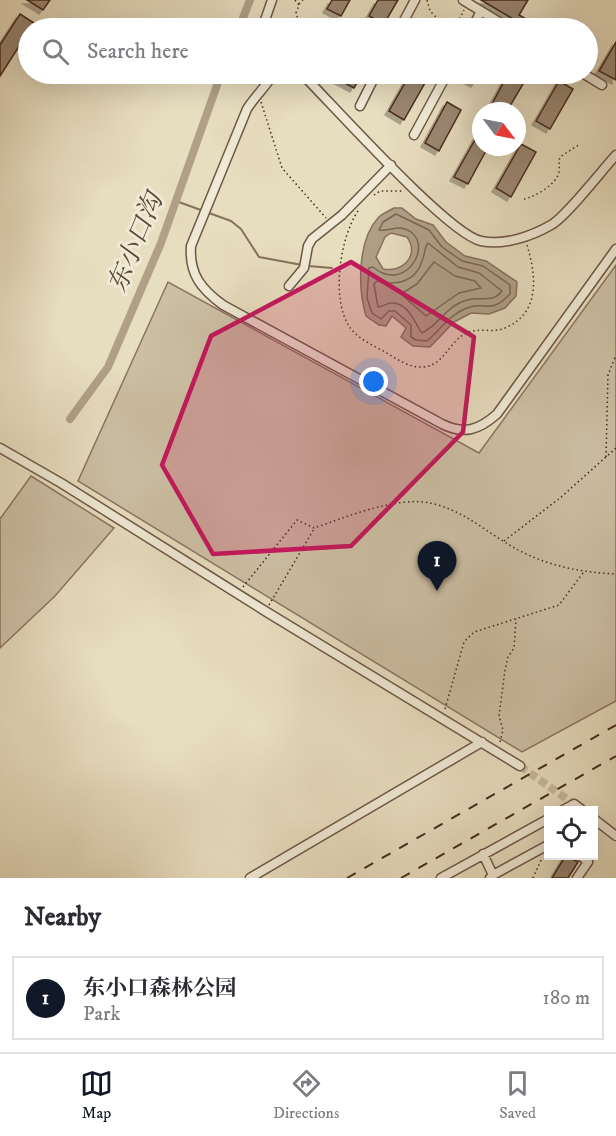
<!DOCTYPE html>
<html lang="en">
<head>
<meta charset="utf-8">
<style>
  body { margin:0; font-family:"IM FELL DW Pica","Noto Serif SC",serif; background:#f2f2f3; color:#2b2b33 }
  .controls { position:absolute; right:18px; bottom:18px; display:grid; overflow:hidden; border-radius:0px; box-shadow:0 6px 24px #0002 }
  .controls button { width:54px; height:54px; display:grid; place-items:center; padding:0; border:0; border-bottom:2px solid #e1e1e2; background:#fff; color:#2b2b33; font:30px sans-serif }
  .compass { position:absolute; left:472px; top:102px; width:54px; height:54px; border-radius:50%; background:#fff; box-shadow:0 6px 24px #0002; rotate:122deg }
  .you { position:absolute; left:374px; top:382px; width:21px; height:21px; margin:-15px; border:4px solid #fff; border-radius:50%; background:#1a73e8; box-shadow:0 0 0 9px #1a73e833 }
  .badge { display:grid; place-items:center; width:39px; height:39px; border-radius:50%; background:#111827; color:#fff; font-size:20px; font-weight:700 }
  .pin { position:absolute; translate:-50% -50px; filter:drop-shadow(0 2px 3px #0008) }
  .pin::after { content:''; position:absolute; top:32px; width:21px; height:18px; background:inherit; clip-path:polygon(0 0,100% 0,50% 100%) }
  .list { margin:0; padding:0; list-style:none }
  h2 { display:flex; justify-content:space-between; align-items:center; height:78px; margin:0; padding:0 24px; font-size:26px }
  h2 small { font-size:20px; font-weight:400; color:#7c7c81 }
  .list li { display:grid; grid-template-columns:39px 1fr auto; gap:18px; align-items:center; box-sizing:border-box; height:84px; margin:0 12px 12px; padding:0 12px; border:2px solid #e1e1e2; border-radius:0px }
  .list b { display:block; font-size:22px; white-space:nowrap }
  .list p { margin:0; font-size:20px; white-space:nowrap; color:#7c7c81 }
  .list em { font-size:20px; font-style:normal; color:#7c7c81 }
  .icon { flex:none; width:33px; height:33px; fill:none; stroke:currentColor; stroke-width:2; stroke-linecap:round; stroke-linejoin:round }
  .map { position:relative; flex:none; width:616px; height:878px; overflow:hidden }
  .search { position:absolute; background:#fff; box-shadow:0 6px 24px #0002; left:18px; right:18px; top:18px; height:66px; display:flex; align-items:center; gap:15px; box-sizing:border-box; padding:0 21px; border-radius:33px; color:#7c7c81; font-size:22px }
  .sheet { height:174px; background:#fff }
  nav { display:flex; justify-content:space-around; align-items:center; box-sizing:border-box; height:84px; border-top:2px solid #e1e1e2; background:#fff; font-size:16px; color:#7c7c81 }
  nav a { display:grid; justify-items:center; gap:3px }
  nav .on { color:#111827 }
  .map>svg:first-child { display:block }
  .green { fill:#ccbfa4; stroke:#897461; stroke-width:1.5 }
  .water { fill:#b0a088; stroke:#86715e; stroke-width:1.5; fill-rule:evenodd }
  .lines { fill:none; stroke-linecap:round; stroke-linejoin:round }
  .shore { stroke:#7b6553; stroke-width:1.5 }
  .stream { stroke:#86715e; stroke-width:2 }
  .canal { stroke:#b0a088; stroke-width:8 }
  .building { fill:#9a8772; stroke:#462a1e; stroke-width:1.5; filter:url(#shadow) }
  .minor-tunnel { stroke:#c7b99f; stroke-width:8; stroke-dasharray:8 4; stroke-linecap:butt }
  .minor-casing { stroke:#6e5746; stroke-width:11 }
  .path { stroke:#462a1e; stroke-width:1.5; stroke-dasharray:1.5 3; stroke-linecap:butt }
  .minor { stroke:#efe9d5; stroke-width:8 }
  .rail { stroke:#462a1e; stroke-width:2; stroke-dasharray:10 10; stroke-linecap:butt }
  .marked { fill:#c2185b; fill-opacity:0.2; stroke:#c2185b; stroke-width:4.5; stroke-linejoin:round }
  .labels { text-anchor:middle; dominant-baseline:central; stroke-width:6; stroke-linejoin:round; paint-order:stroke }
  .water-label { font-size:26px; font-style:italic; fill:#604838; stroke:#efe9d5 }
</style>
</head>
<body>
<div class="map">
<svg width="616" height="878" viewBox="0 0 616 878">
  <defs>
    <filter id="shadow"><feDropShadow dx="-4" dy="4" stdDeviation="0" flood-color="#0004"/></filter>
  </defs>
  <rect width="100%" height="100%" fill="#e7ddbf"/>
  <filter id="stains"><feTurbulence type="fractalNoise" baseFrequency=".00333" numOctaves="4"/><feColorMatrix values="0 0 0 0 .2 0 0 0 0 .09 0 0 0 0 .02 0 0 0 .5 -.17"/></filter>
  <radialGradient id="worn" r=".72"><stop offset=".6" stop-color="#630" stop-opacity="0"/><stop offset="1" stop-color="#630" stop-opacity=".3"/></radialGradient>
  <path class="green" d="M616 265V701L522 752 78 481 168 282 479 453Z
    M31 476 114 528 55 596 0 648V519Z"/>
  <path class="water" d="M394 208H402L416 219 433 225 446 242 465 256 486 261 517 282 516 296 505 308 489 314 471 313 454 322 430 347 413 346 401 337 406 328 392 316 386 326 379 325 366 316C358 289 357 241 378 218 381 214 389 211 394 208ZM391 233 407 237C420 255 403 273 383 269L376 257 385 237Z"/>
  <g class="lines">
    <path class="shore" d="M396 214 429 230 442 247 462 261 483 266 510 285V294C489 316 486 300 467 308 450 314 440 330 427 341L416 340 411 337V325L395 311H389L381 319 372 313 367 298 369 268 373 267C403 293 433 249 411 232 399 223 389 232 379 230L383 222Z
      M428 243 458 267 479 273 502 291C492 304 481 296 467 300 447 305 439 325 422 333 415 324 409 303 392 303 386 303 383 307 378 307L374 284 377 281C396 286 416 282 422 261 425 255 424 248 428 243Z
      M434 262 455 276 475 281 481 288 459 293 426 316 401 294 417 284Z"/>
    <path class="stream" d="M176 201 231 221 241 229 259 257 302 265
      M308 266 332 268"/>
    <path class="canal" d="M239 28 250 0
      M70 419 108 367 161 243 221 74"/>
  </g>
  <path class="building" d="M27 0H50L43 10Z
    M332 0H350L341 16 327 9Z
    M378 0H398L384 24 369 16Z
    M481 0H528L519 15 542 28H523L525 26Z
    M20 14 34 23 0 76V45Z
    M616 42V80L599 71Z
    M340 74H362L354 88 337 79Z
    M410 74H430L404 120 389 111Z
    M457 74H481L475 83Z
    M508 74H529L507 111 492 104Z
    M559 81 573 89 550 129 536 121Z
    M447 102 461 110 439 151 425 143Z
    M481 129V147H488L468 184 454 177Z
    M521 144 536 152 511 197 496 188Z
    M566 855 578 862 568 878H552Z"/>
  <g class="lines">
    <path class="minor-tunnel" d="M520 766 574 804"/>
    <defs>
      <path id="minor" d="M463 0 509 28
        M265 28 264 23 272 0
        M400 28 415 0
        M472 28 481 11
        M273 74C266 87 255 96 247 109L191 246C189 274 201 289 223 305L442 424C464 435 479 430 497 414L616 249
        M302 74C332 104 448 234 481 241 504 246 532 236 551 225 566 217 602 170 616 155
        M584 74 602 85
        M360 106 376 74
        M414 135 447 74
        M289 286 304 268 308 246 312 239 342 215 391 165
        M0 448 61 483 265 611 520 766
        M563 810 574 804 582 810
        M594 819 616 836
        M483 854 493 875 490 878
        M493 875 548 845
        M250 878 482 742
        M441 878 548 819
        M577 878 588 862 581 856"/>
    </defs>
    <use href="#minor" class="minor-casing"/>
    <path class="path" d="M295 0 299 5 296 13 301 28
      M427 0 430 11 437 18 436 23
      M299 4 303 0
      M428 28 431 23H436L444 28
      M445 28 450 21 460 18 464 10
      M261 102 282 168 326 218
      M374 195 380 191H404
      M524 199C535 197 557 184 559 172 560 166 558 163 560 157L580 144
      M358 211C340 237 330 302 351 329 359 339 374 346 385 352 397 359 409 368 423 367 445 366 449 339 469 332 480 328 494 333 505 328 541 313 536 275 527 245
      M606 457 608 375 616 355
      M504 541 560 498 616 448
      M243 587 297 520 314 528C346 517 397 496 430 503 459 509 479 526 503 541 538 564 575 572 616 574
      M269 605 314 529
      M445 709 464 642 474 632 559 605 583 573
      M500 742 503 730 499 716 505 670 508 657 514 648 516 619
      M533 878 542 858"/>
    <use href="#minor" class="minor"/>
    <path class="rail" d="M347 878 616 725
      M401 878 616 756"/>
  </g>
  <path class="marked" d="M351 262 474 337 463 432 351 546 213 554 162 465 211 336Z"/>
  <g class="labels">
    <g class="water-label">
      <text transform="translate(136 243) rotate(-68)">东小口沟</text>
    </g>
  </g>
  <rect width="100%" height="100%" filter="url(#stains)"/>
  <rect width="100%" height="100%" fill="url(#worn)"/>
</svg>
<div class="controls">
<button><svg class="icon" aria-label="locate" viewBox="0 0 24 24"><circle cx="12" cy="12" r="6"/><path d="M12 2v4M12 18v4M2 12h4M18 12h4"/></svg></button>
</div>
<svg class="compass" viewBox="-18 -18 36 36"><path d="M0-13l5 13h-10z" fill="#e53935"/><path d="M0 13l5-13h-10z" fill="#7c7c81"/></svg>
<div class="you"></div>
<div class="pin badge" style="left:437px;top:591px">1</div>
<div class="search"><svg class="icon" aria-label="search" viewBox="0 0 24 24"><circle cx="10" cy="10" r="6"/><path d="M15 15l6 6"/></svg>Search here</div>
</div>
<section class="sheet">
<h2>Nearby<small></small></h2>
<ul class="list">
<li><span class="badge">1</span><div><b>东小口森林公园</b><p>Park</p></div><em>180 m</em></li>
</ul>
</section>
<nav>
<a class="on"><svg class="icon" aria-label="map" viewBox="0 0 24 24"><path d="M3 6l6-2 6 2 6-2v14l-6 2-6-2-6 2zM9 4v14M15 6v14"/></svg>Map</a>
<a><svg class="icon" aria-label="directions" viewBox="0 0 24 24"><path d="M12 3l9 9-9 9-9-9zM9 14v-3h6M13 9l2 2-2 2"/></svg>Directions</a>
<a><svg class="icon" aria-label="saved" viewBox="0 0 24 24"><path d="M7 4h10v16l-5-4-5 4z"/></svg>Saved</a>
</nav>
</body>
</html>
